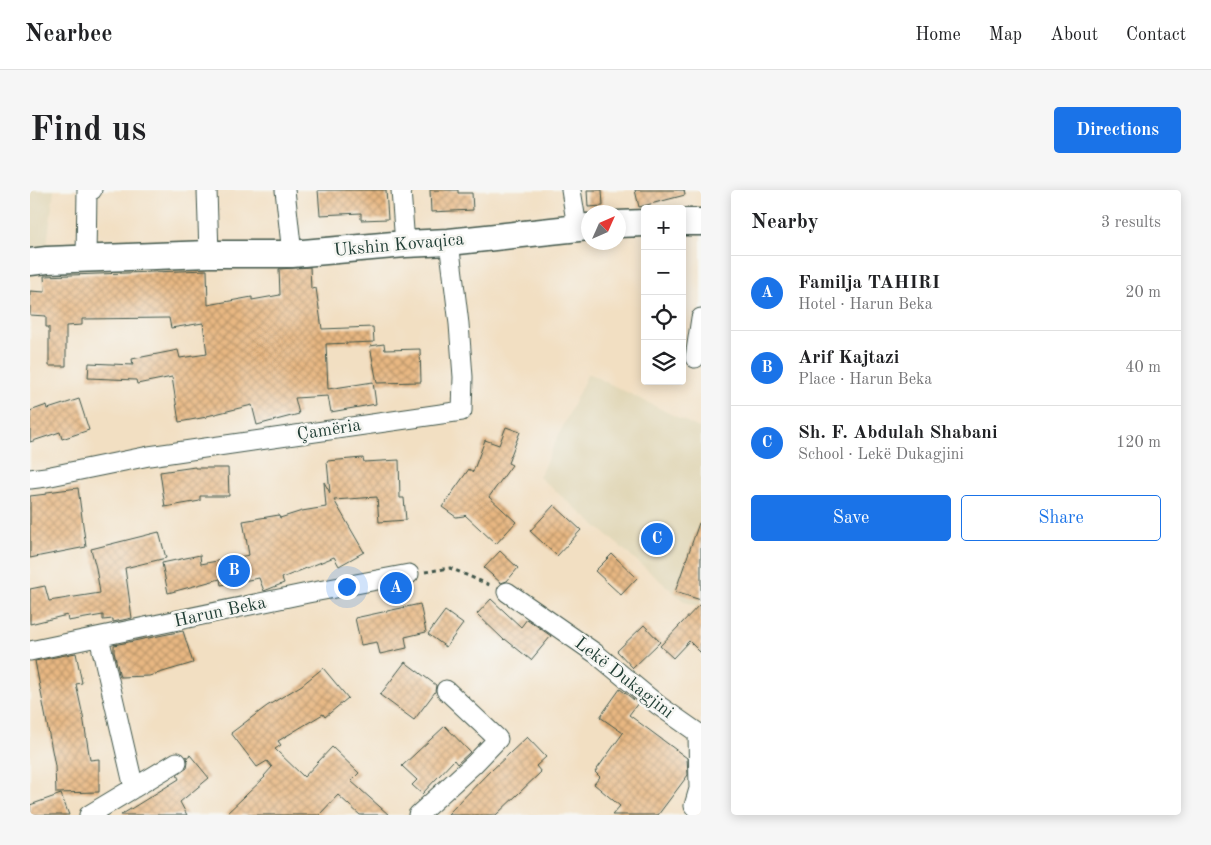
<!DOCTYPE html>
<html lang="en">
<head>
<meta charset="utf-8">
<style>
  body { margin:0; font-family:"Old Standard TT",serif; background:#f6f6f6; color:#202124 }
  .controls { position:absolute; right:15px; top:15px; display:grid; overflow:hidden; border-radius:5px; box-shadow:0 2px 12px #0003 }
  .controls button { width:45px; height:45px; display:grid; place-items:center; padding:0; border:0; border-bottom:1px solid #e0e0e0; background:#fff; color:#202124; font:25px sans-serif }
  .compass { position:absolute; left:551px; top:15px; width:45px; height:45px; border-radius:50%; background:#fff; box-shadow:0 2px 12px #0003; rotate:45deg }
  .you { position:absolute; left:316px; top:396px; width:18px; height:18px; margin:-12px; border:4px solid #fff; border-radius:50%; background:#1a73e8; box-shadow:0 0 0 8px #1a73e833 }
  .badge { display:grid; place-items:center; width:32px; height:32px; border-radius:50%; background:#1a73e8; color:#fff; font-size:16px; font-weight:700 }
  .pin { position:absolute; translate:-50% -50%; border:2px solid #fff; box-shadow:0 1px 5px #0006 }
  .list { margin:0; padding:0; list-style:none }
  h2 { display:flex; justify-content:space-between; align-items:center; height:65px; margin:0; padding:0 20px; font-size:21px }
  h2 small { font-size:16px; font-weight:400; color:#757577 }
  .list li { display:grid; grid-template-columns:32px 1fr auto; gap:15px; align-items:center; box-sizing:border-box; height:75px; padding:0 20px; border-top:1px solid #e0e0e0 }
  .list b { display:block; font-size:19px; white-space:nowrap }
  .list p { margin:0; font-size:16px; white-space:nowrap; color:#757577 }
  .list em { font-size:16px; font-style:normal; color:#757577 }
  .actions { display:flex; gap:10px; padding:15px 20px }
  .actions a { flex:1; padding:11px 0; border:1px solid #1a73e8; border-radius:5px; text-align:center; font-size:18px; color:#1a73e8 }
  .actions .main { background:#1a73e8; color:#fff }
  .icon { flex:none; width:28px; height:28px; fill:none; stroke:currentColor; stroke-width:2; stroke-linecap:round; stroke-linejoin:round }
  .map { position:relative; flex:none; width:671px; height:625px; overflow:hidden; border-radius:5px }
  header { display:flex; align-items:center; gap:30px; box-sizing:border-box; height:70px; padding:0 25px; background:#fff; border-bottom:1px solid #e0e0e0 }
  header strong { font-size:24px }
  nav { display:flex; gap:28px; margin-inline-start:auto; font-size:18px }
  .intro { display:flex; align-items:center; justify-content:space-between; box-sizing:border-box; height:120px; padding:0 30px }
  h1 { margin:0; font-size:35px }
  .button { padding:12px 22px; border-radius:5px; background:#1a73e8; color:#fff; font-size:18px; font-weight:700 }
  main { display:flex; gap:30px; padding:0 30px }
  aside { flex:1; background:#fff; border-radius:5px; box-shadow:0 2px 12px #0003 }
  .map>svg:first-child { display:block }
  .built { fill:#e1d7b7 }
  .building { fill:url(#building-cross-hatch) }
  .lines { fill:none; stroke-linecap:round; stroke-linejoin:round }
  .street-casing { stroke:#3f5549; stroke-width:21 }
  .secondary-casing { stroke:#3f5549; stroke-width:29 }
  .path { stroke:#3f5549; stroke-width:3; stroke-dasharray:4 4; stroke-linecap:butt }
  .street { stroke:#fff; stroke-width:19 }
  .secondary { stroke:#fff; stroke-width:26 }
  .labels { text-anchor:middle; dominant-baseline:central; stroke-width:5; stroke-linejoin:round; paint-order:stroke }
  .street-label { font-size:18px; fill:#1f3d34; stroke:#f6f6f2 }
</style>
</head>
<body>
<header>
<strong>Nearbee</strong>
<nav><a>Home</a><a>Map</a><a>About</a><a>Contact</a></nav>
</header>
<div class="intro"><h1>Find us</h1><a class="button">Directions</a></div>
<main>
<div class="map">
<svg width="671" height="625" viewBox="0 0 671 625">
  <defs>
    <pattern id="building-cross-hatch" width="8" height="8" patternUnits="userSpaceOnUse" patternTransform="scale(1.25)"><rect width="8" height="8" fill="#e8b782"/><path d="M0 0l8 8M0 8l8-8" fill="none" stroke="#bb966b"/></pattern>
  </defs>
  <rect width="100%" height="100%" fill="#f6f6f2"/>
  <filter id="ink" filterUnits="userSpaceOnUse"><feTurbulence type="fractalNoise" baseFrequency=".02" numOctaves="2"/><feDisplacementMap in="SourceGraphic" scale="10" xChannelSelector="R" yChannelSelector="G"/><feConvolveMatrix kernelMatrix="1 2 1 2 8 2 1 2 1" color-interpolation-filters="sRGB"/></filter>
  <filter id="wash" filterUnits="userSpaceOnUse"><feTurbulence type="fractalNoise" baseFrequency=".0096" numOctaves="4" result="noise"/><feDisplacementMap in="SourceGraphic" scale="20" xChannelSelector="R" yChannelSelector="G"/><feGaussianBlur stdDeviation="1.12" result="paint"/><feColorMatrix in="noise" values="0 0 0 0 0 0 0 0 0 0 0 0 0 0 0 0 0 1.4 0 .05"/><feComposite in="paint" operator="in"/></filter>
  <g filter="url(#wash)">
    <rect width="100%" height="100%" fill="#f2dfc2"/>
    <path class="built" d="M0 0H24L17 56 0 58Z
      M558 183 671 239V417L655 412 509 287Z"/>
    <g id="blocks">
      <path class="building" d="M288 0H356L358 29 331 30V23L290 25Z
        M400 0H428V3H442L443 20 401 22Z
        M557 0H572L573 16 558 17Z
        M605 0H654L655 5 609 17Z
        M280 77 281 99 286 98 292 139 343 137 344 152 296 154 298 199 343 192 346 214 301 222 298 206 265 208 269 224 227 235 222 215 177 226V227L149 232 142 187 107 194 106 190 58 188 59 173 103 175 102 169 148 160 150 168 177 164 173 133 141 138 139 128 52 129V135L36 136V176H19V137H16V126L0 125V101L15 102 14 86 177 80 178 115 222 107V110L250 105 249 79Z
        M354 154 355 160 390 159 391 192 347 193 340 156Z
        M49 209 59 240 32 249 30 242 0 252V221L17 215 18 219Z
        M476 237 490 242 478 273 482 275 459 307 486 332 466 354 435 325 434 326 426 327 412 317 439 279 443 282 455 250 469 255Z
        M333 268 334 272 369 270 370 308H374L376 330 349 332 347 307 304 310 334 362 309 376 304 367 252 388 254 393 234 401 229 388 191 395 190 389 138 403 132 373 170 365 171 374 219 365 213 331 249 325 250 328 272 321 296 317 294 292 300 303 297 271Z
        M165 277V278H198L199 306H170V311L135 317 130 282Z
        M48 298 56 357 0 368V306L17 304V302Z
        M524 315 551 340 527 366 500 341Z
        M669 333H671V410L645 402Z
        M129 342 136 368 95 378 102 428 83 432V429L73 430V425L38 431 37 425 0 434V399L15 396 19 411 70 403 66 378 61 359Z
        M470 361 488 378 477 391 471 393 454 378Z
        M582 364 607 388 591 405 565 381Z
        M461 409 491 437 497 429 521 446 501 470 475 449 474 450 447 424Z
        M671 413V463L659 451 643 468 630 456Z
        M390 414 396 442 375 447 377 458 350 464 347 452 331 455 325 428Z
        M415 421 433 434 416 457 398 444Z
        M614 435 630 452 603 478 587 461Z
        M153 441 163 473 119 486 90 487 84 462V455Z
        M46 463 52 493 46 494 53 526 60 570 69 569V602L26 603 25 576 5 471Z
        M375 472 406 495 405 502 384 530 350 505Z
        M293 478 318 508 295 527 293 524 248 551 251 555 245 559 274 587 302 557 329 583 321 591 359 625H330L308 605 289 625H195L235 587 234 586 242 577 237 571 227 577 201 543 237 516 272 495Z
        M590 499 608 513 599 525 657 568 658 585 628 625H582L590 616 564 594 570 587 565 582 593 543 570 527Z
        M415 536 440 562 427 574 424 570 392 604 382 595 387 590 372 576Z
        M497 547 516 567 506 576 511 582 466 625H417L462 579V580Z
        M160 565 179 588 150 612 157 625H91L149 589 147 585 157 578 158 572 157 567Z
        M31 604 39 625H0V615Z"/>
    </g>
  </g>
  <g filter="url(#ink)">
    <use href="#blocks" fill-opacity="0" stroke="#3f5549" stroke-width="1"/>
    <g class="lines">
      <defs>
        <path id="street" d="M177 0 179 64
          M255 0 262 64
          M371 0 375 54
          M541 0 547 37
          M56 68 57 0H62
          M665 168 671 128
          M0 289 16 287 119 266 432 221 433 187 429 134 419 52
          M477 402 565 463 628 515 668 543 669 599 664 616 671 623
          M69 447 104 598
          M0 461 278 403 379 384
          M59 625 147 572
          M388 625 444 574 468 549 416 500"/>
        <path id="secondary" d="M652 32H671
          M588 34 615 33
          M0 72 17 70 179 64H262L375 54 419 52 558 37"/>
      </defs>
      <use href="#street" class="street-casing"/>
      <use href="#secondary" class="secondary-casing"/>
      <path class="path" d="M395 382 420 378 462 396"/>
      <use href="#street" class="street"/>
      <use href="#secondary" class="secondary"/>
    </g>
  </g>
  <g class="labels">
    <g class="street-label">
      <text transform="translate(369 55) rotate(-5)">Ukshin Kovaqica</text>
      <text transform="translate(299 240) rotate(-9)">Çamëria</text>
      <text transform="translate(190 422) rotate(-12)">Harun Beka</text>
      <text transform="translate(594 488) rotate(38)">Lekë Dukagjini</text>
    </g>
  </g>
</svg>
<div class="controls">
<button>+</button>
<button>−</button>
<button><svg class="icon" aria-label="locate" viewBox="0 0 24 24"><circle cx="12" cy="12" r="6"/><path d="M12 2v4M12 18v4M2 12h4M18 12h4"/></svg></button>
<button><svg class="icon" aria-label="layers" viewBox="0 0 24 24"><path d="M12 4l9 5-9 5-9-5zM3 14l9 5 9-5"/></svg></button>
</div>
<svg class="compass" viewBox="-18 -18 36 36"><path d="M0-13l5 13h-10z" fill="#e53935"/><path d="M0 13l5-13h-10z" fill="#757577"/></svg>
<div class="you"></div>
<div class="pin badge" style="left:366px;top:398px">A</div>
<div class="pin badge" style="left:204px;top:381px">B</div>
<div class="pin badge" style="left:627px;top:349px">C</div>
</div>
<aside>
<h2>Nearby<small>3 results</small></h2>
<ul class="list">
<li><span class="badge">A</span><div><b>Familja TAHIRI</b><p>Hotel · Harun Beka</p></div><em>20 m</em></li>
<li><span class="badge">B</span><div><b>Arif Kajtazi</b><p>Place · Harun Beka</p></div><em>40 m</em></li>
<li><span class="badge">C</span><div><b>Sh. F. Abdulah Shabani</b><p>School · Lekë Dukagjini</p></div><em>120 m</em></li>
</ul>
<div class="actions"><a class="main">Save</a><a>Share</a></div>
</aside>
</main>
</body>
</html>
